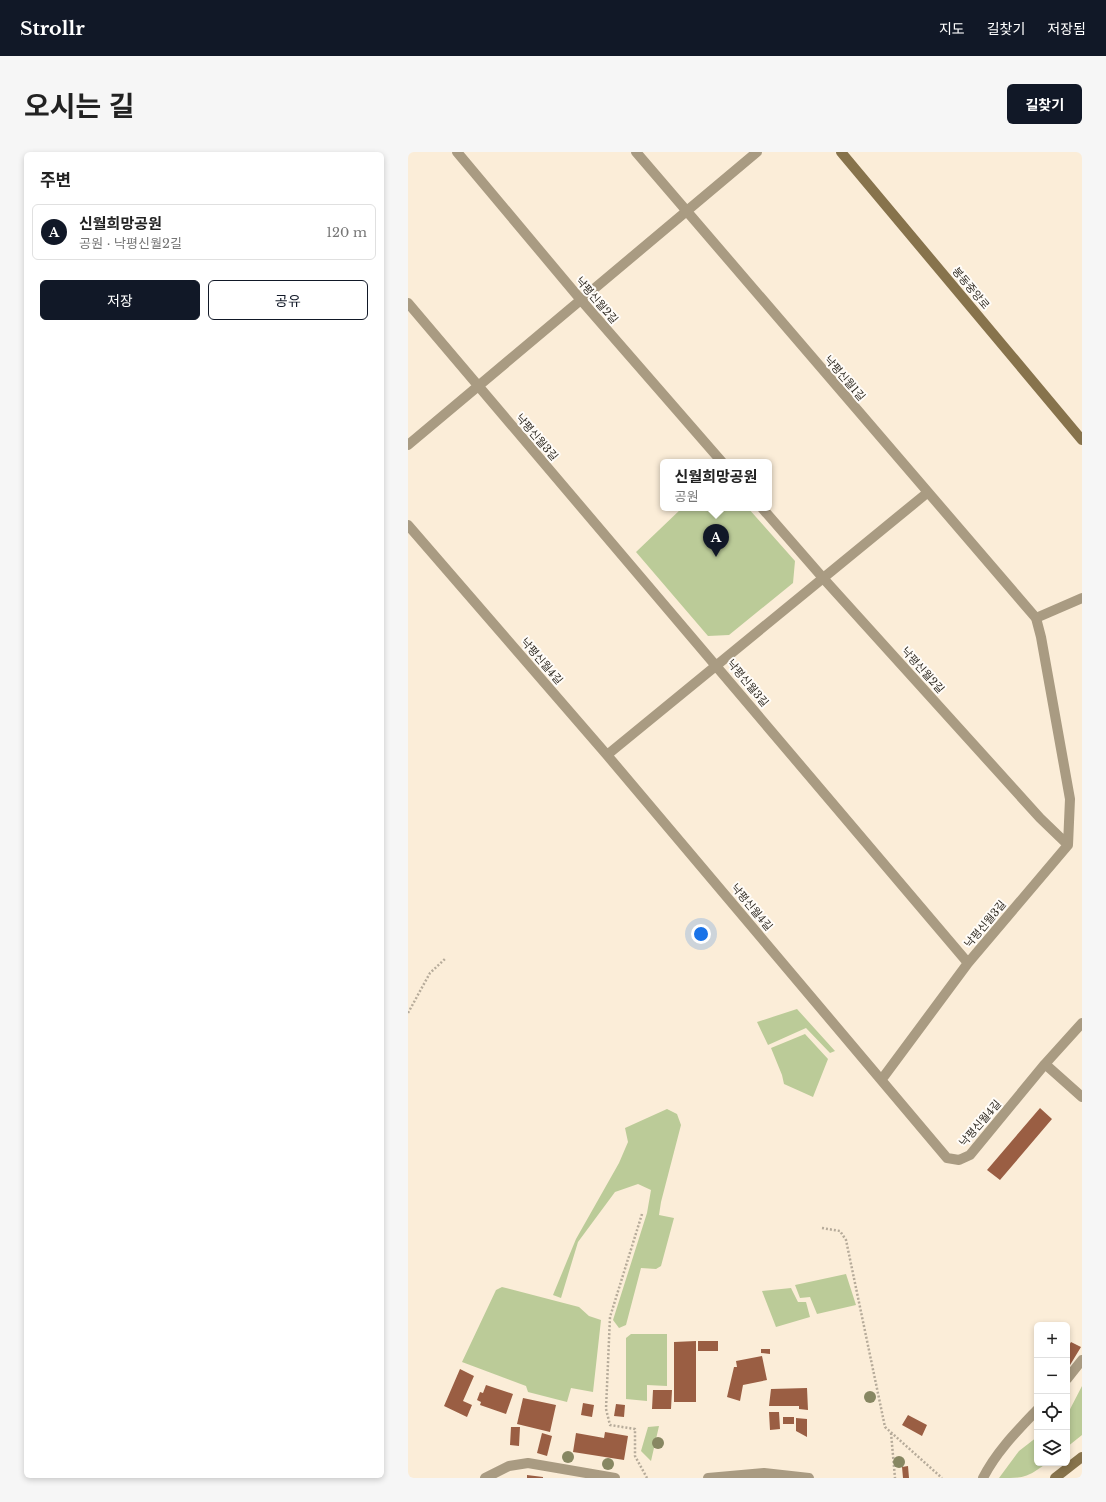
<!DOCTYPE html>
<html lang="ko">
<head>
<meta charset="utf-8">
<style>
  body { margin:0; font-family:"Libre Baskerville","Noto Sans KR",serif; background:#f6f6f6; color:#222 }
  .controls { position:absolute; right:12px; bottom:12px; display:grid; overflow:hidden; border-radius:6px; box-shadow:0 2px 6px #0003 }
  .controls button { width:36px; height:36px; display:grid; place-items:center; padding:0; border:0; border-bottom:1px solid #e0e0e0; background:#fff; color:#222; font:20px sans-serif }
  .you { position:absolute; left:293px; top:782px; width:14px; height:14px; margin:-10px; border:3px solid #fff; border-radius:50%; background:#1a73e8; box-shadow:0 0 0 6px #1a73e833 }
  .badge { display:grid; place-items:center; width:26px; height:26px; border-radius:50%; background:#111827; color:#fff; font-size:13px; font-weight:700 }
  .pin { position:absolute; translate:-50% -33px; filter:drop-shadow(0 1px 2px #0008) }
  .pin::after { content:''; position:absolute; top:21px; width:14px; height:12px; background:inherit; clip-path:polygon(0 0,100% 0,50% 100%) }
  .popup { position:absolute; left:252px; top:307px; width:112px; height:52px; box-sizing:border-box; display:grid; place-content:center; border-radius:6px; background:#fff; filter:drop-shadow(0 1px 3px #0005); font-size:13px; white-space:nowrap; color:#767676 }
  .popup b { font-size:15px; color:#222 }
  .popup::after { content:''; position:absolute; left:50%; top:100%; margin-left:-8px; border:8px solid transparent; border-top-color:#fff }
  .list { margin:0; padding:0; list-style:none }
  h2 { display:flex; justify-content:space-between; align-items:center; height:52px; margin:0; padding:0 16px; font-size:17px }
  h2 small { font-size:13px; font-weight:400; color:#767676 }
  .list li { display:grid; grid-template-columns:26px 1fr auto; gap:12px; align-items:center; box-sizing:border-box; height:56px; margin:0 8px 8px; padding:0 8px; border:1px solid #e0e0e0; border-radius:6px }
  .list b { display:block; font-size:15px; white-space:nowrap }
  .list p { margin:0; font-size:13px; white-space:nowrap; color:#767676 }
  .list em { font-size:13px; font-style:normal; color:#767676 }
  .actions { display:flex; gap:8px; padding:12px 16px }
  .actions a { flex:1; padding:9px 0; border:1px solid #111827; border-radius:6px; text-align:center; font-size:14px; color:#111827 }
  .actions .main { background:#111827; color:#fff }
  .icon { flex:none; width:22px; height:22px; fill:none; stroke:currentColor; stroke-width:2; stroke-linecap:round; stroke-linejoin:round }
  .map { position:relative; flex:none; width:674px; height:1326px; overflow:hidden; border-radius:6px }
  header { display:flex; align-items:center; gap:24px; box-sizing:border-box; height:56px; padding:0 20px; background:#111827; color:#fff }
  header strong { font-size:19px }
  nav { display:flex; gap:22px; margin-inline-start:auto; font-size:14px }
  .intro { display:flex; align-items:center; justify-content:space-between; box-sizing:border-box; height:96px; padding:0 24px }
  h1 { margin:0; font-size:28px }
  .button { padding:10px 18px; border-radius:6px; background:#111827; color:#fff; font-size:14px; font-weight:700 }
  main { display:flex; gap:24px; padding:0 24px }
  aside { flex:1; background:#fff; border-radius:6px; box-shadow:0 2px 6px #0003 }
  .map>svg:first-child { display:block }
  .green { fill:#bbcb98 }
  .building { fill:#9a5e43 }
  .lines { fill:none; stroke-linecap:round; stroke-linejoin:round }
  .path { stroke:#b6ab9a; stroke-width:2.5; stroke-dasharray:2 2; stroke-linecap:butt }
  .lane { stroke:#a99b82; stroke-width:10 }
  .street { stroke:#a99b82; stroke-width:10 }
  .secondary { stroke:#87734c; stroke-width:10 }
  .tree { fill:#878762 }
  .labels { text-anchor:middle; dominant-baseline:central; stroke-width:4; stroke-linejoin:round; paint-order:stroke }
  .street-label { font-size:11px; fill:#302b23; stroke:#fffcf8 }
</style>
</head>
<body>
<header>
<strong>Strollr</strong>
<nav><a>지도</a><a>길찾기</a><a>저장됨</a></nav>
</header>
<div class="intro"><h1>오시는 길</h1><a class="button">길찾기</a></div>
<main>
<aside>
<h2>주변<small></small></h2>
<ul class="list">
<li><span class="badge">A</span><div><b>신월희망공원</b><p>공원 · 낙평신월2길</p></div><em>120 m</em></li>
</ul>
<div class="actions"><a class="main">저장</a><a>공유</a></div>
</aside>
<div class="map">
<svg width="674" height="1326" viewBox="0 0 674 1326">
  <rect width="100%" height="100%" fill="#fbedd8"/>
  <path class="green" d="M274 356H340L387 409 385 431 321 483 300 484 228 400Z
    M389 857 427 899 422 901 398 876 360 893 349 870Z
    M397 882 420 907 405 945 376 932 374 923 363 896Z
    M259 957 269 962 273 973 253 1050 251 1063 266 1066 253 1114 248 1117 233 1116 218 1173 211 1176 205 1168 239 1061 243 1038 230 1032 207 1040 170 1090 153 1146 145 1143 168 1087 211 1011 220 990 217 976Z
    M438 1122 448 1153 409 1162 402 1145 392 1146 387 1133Z
    M94 1135 171 1155 181 1164 193 1168 185 1240 163 1236 159 1250 120 1240 118 1234 54 1210 88 1138Z
    M383 1136 390 1150H398L402 1165 368 1175 354 1139Z
    M223 1182H259V1234L239 1233V1249L218 1247V1186Z
    M674 1234V1283L659 1295V1263Z
    M251 1274 243 1309 233 1299 240 1275Z
    M629 1285V1311H639C618 1326 617 1326 591 1326L611 1299Z"/>
  <path class="building" d="M632 956 644 967 592 1028 579 1018Z
    M288 1189V1250H266V1190Z
    M290 1189H310V1199H290Z
    M663 1190 673 1195 659 1218V1197Z
    M353 1197H362V1202L353 1201Z
    M354 1204 359 1228 335 1233 332 1249 319 1245 326 1215H329L328 1209Z
    M52 1217 66 1224 55 1249 64 1253 59 1265 36 1254Z
    M78 1233 105 1242 98 1262 72 1253 73 1250 69 1248 72 1240 75 1241Z
    M399 1236 400 1258 391 1257V1254H361L363 1237Z
    M245 1238H264L263 1257H244Z
    M115 1246 148 1253 142 1280 109 1272Z
    M175 1251 186 1253 184 1265 173 1263Z
    M208 1252 217 1253 216 1265 206 1264Z
    M361 1260H371L372 1277 362 1278Z
    M500 1263 519 1273 514 1284 494 1273Z
    M375 1265H386V1272H375Z
    M388 1266 399 1267V1285L388 1279Z
    M103 1275H112L111 1294 102 1293Z
    M197 1280 220 1284 216 1308 165 1300 168 1281 196 1286Z
    M134 1281 144 1284 139 1304 129 1301Z
    M500 1314 501 1326H495L494 1315Z
    M119 1323 135 1325V1326H119Z"/>
  <g class="lines">
    <path class="path" d="M0 861 22 821 38 806
      M234 1062 202 1165 198 1257 202 1273 227 1277V1304L239 1326
      M414 1076 432 1079 438 1088 477 1275 534 1326
      M483 1281 487 1326"/>
    <path class="lane" d="M628 466 674 446
      M659 1227 674 1208
      M77 1326 101 1314 120 1311 207 1326
      M300 1326 356 1321 401 1326
      M575 1326C588 1300 609 1279 629 1258"/>
    <path class="street" d="M49 0 173 148 314 310
      M228 0 628 466 633 485 662 647 660 693
      M0 151 560 811 660 693
      M0 293 349 0
      M354 356 415 426 632 666 660 693
      M0 373 199 603 539 1006 551 1008 562 1003 637 912 674 871
      M199 603 519 341
      M637 912 674 945
      M474 927 560 811"/>
    <path class="secondary" d="M433 0 674 288
      M647 1326 674 1305"/>
  </g>
  <g class="tree">
    <circle cx="462" cy="1245" r="6"/>
    <circle cx="250" cy="1291" r="6"/>
    <circle cx="160" cy="1305" r="6"/>
    <circle cx="491" cy="1310" r="6"/>
    <circle cx="200" cy="1312" r="6"/>
  </g>
  <g class="labels">
    <g class="street-label">
      <text transform="translate(563 136) rotate(50)">봉동중앙로</text>
      <text transform="translate(189 148) rotate(49)">낙평신월2길</text>
      <text transform="translate(437 226) rotate(49)">낙평신월1길</text>
      <text transform="translate(129 285) rotate(49)">낙평신월3길</text>
      <text transform="translate(134 509) rotate(49)">낙평신월4길</text>
      <text transform="translate(515 518) rotate(48)">낙평신월2길</text>
      <text transform="translate(340 531) rotate(50)">낙평신월3길</text>
      <text transform="translate(344 755) rotate(50)">낙평신월4길</text>
      <text transform="translate(577 772) rotate(-50)">낙평신월3길</text>
      <text transform="translate(572 971) rotate(-49)">낙평신월4길</text>
    </g>
  </g>
</svg>
<div class="controls">
<button>+</button>
<button>−</button>
<button><svg class="icon" aria-label="locate" viewBox="0 0 24 24"><circle cx="12" cy="12" r="6"/><path d="M12 2v4M12 18v4M2 12h4M18 12h4"/></svg></button>
<button><svg class="icon" aria-label="layers" viewBox="0 0 24 24"><path d="M12 4l9 5-9 5-9-5zM3 14l9 5 9-5"/></svg></button>
</div>
<div class="you"></div>
<div class="pin badge" style="left:308px;top:405px">A</div>
<div class="popup"><b>신월희망공원</b>공원</div>
</div>
</main>
</body>
</html>
